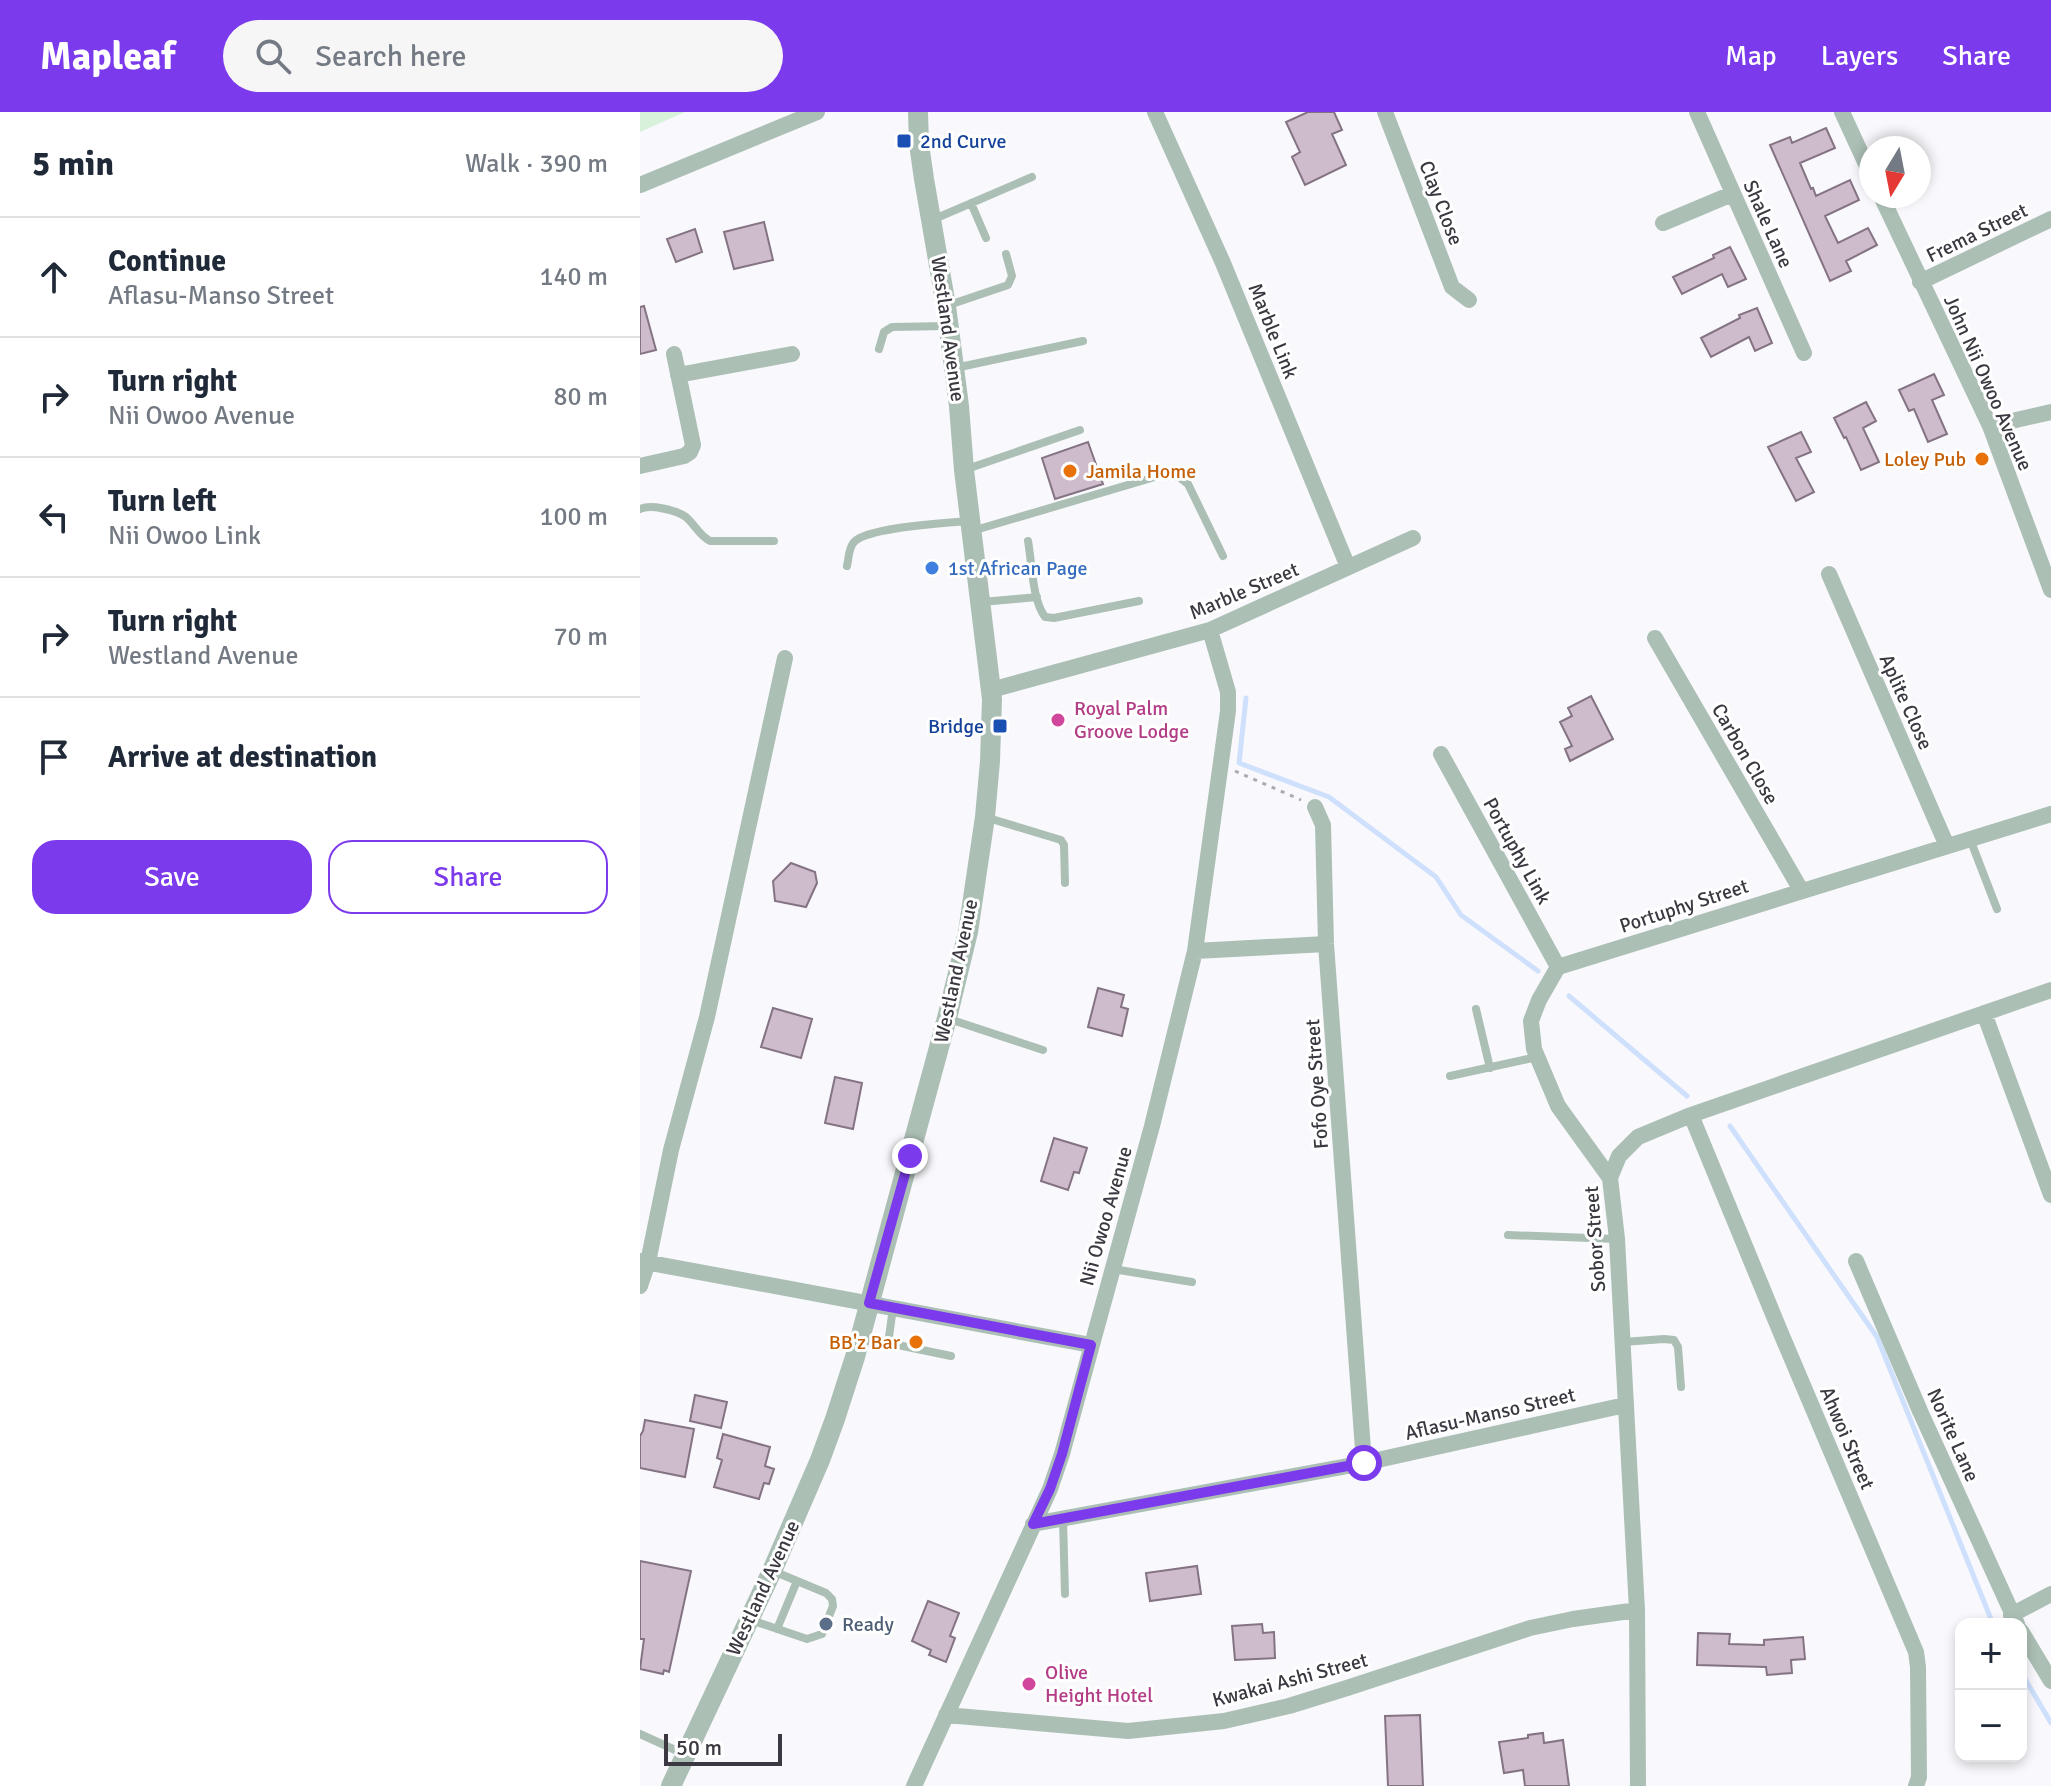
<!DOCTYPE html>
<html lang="en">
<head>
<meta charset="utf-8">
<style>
  body { margin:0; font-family:Signika,sans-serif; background:#f6f6f7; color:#1f2937 }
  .controls { position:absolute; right:24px; bottom:24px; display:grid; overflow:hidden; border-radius:16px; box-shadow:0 4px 12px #0003 }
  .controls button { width:72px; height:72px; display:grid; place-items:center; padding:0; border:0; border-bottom:2px solid #e0e1e3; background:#fff; color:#1f2937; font:40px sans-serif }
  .compass { position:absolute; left:1219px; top:24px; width:72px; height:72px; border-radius:50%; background:#fff; box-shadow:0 4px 12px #0003; rotate:190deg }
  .scale { position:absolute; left:24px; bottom:20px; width:118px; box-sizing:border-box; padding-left:8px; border:4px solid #3b3841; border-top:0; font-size:22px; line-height:28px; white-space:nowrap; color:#3b3841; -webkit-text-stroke:6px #fff; paint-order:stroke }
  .stop { position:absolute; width:24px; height:24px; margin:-18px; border:6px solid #7c3aed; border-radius:50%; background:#fff }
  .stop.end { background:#7c3aed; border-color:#fff; box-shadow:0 2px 8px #0008 }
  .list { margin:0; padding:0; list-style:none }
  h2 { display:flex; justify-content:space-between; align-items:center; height:104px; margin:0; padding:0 32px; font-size:34px }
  h2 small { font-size:26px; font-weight:400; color:#747a83 }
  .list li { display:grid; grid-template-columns:52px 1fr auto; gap:24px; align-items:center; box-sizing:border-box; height:120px; padding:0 32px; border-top:2px solid #e0e1e3 }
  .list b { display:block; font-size:30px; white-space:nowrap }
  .list p { margin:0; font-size:26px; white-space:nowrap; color:#747a83 }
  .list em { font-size:26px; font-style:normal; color:#747a83 }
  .actions { display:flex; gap:16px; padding:24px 32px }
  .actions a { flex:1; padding:18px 0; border:2px solid #7c3aed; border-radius:24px; text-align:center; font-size:28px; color:#7c3aed }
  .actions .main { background:#7c3aed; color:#fff }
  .icon { flex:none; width:44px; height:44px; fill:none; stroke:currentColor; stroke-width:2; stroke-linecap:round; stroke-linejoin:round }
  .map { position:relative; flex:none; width:1411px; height:1674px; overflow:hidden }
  header { display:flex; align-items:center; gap:48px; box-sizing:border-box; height:112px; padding:0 40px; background:#7c3aed; color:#fff }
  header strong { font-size:38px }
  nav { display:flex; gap:44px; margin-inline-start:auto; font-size:28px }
  .search { width:560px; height:72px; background:#f6f6f7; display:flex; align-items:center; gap:20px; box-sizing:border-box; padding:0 28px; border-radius:44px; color:#747a83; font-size:30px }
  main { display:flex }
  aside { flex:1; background:#fff }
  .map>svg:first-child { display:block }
  .green { fill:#d8f1db }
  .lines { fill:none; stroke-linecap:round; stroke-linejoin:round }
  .stream { stroke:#cee0fc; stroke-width:5 }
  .building { fill:#cebccd; stroke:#847383; stroke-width:2 }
  .path { stroke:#acabb1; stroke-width:3; stroke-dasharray:4 6; stroke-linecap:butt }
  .service { stroke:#acbfb5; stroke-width:8 }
  .minor { stroke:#acbfb5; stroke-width:16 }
  .tertiary { stroke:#acbfb5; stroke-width:20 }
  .route { stroke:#7c3aed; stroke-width:10 }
  .transit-dot { fill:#1a4fb4; stroke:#fff; stroke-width:3 }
  .food-dot { fill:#e8710a; stroke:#fff; stroke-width:3 }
  .shop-dot { fill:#3f7fe0; stroke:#fff; stroke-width:3 }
  .hotel-dot { fill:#d1479c; stroke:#fff; stroke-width:3 }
  .service-dot { fill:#5c6f8a; stroke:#fff; stroke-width:3 }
  .labels { text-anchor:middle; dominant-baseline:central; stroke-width:6; stroke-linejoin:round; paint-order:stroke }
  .transit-label { font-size:20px; fill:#164399; stroke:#fff; text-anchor:start }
  .street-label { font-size:20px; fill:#3b3841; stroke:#fff }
  .food-label { font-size:20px; fill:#c56008; stroke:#fff; text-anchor:end }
  .shop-label { font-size:20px; fill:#366cbe; stroke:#fff; text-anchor:start }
  .hotel-label { font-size:20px; fill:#b23c85; stroke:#fff; text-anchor:start }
  .service-label { font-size:20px; fill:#4e5e75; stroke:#fff; text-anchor:start }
</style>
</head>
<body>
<header>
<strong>Mapleaf</strong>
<div class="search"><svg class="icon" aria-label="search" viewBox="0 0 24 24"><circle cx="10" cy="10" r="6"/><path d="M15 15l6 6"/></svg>Search here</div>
<nav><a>Map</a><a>Layers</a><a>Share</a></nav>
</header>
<main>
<aside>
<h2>5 min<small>Walk · 390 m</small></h2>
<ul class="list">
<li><svg class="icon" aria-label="ahead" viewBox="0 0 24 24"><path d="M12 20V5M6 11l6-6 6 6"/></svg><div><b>Continue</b><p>Aflasu-Manso Street</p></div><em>140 m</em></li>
<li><svg class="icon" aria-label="right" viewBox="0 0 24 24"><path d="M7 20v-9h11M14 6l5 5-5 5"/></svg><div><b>Turn right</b><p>Nii Owoo Avenue</p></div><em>80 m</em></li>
<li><svg class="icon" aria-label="left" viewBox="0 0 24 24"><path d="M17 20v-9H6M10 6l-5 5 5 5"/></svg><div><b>Turn left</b><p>Nii Owoo Link</p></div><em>100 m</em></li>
<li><svg class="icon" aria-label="right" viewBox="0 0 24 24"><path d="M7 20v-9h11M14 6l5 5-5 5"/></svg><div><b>Turn right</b><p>Westland Avenue</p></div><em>70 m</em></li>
<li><svg class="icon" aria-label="arrive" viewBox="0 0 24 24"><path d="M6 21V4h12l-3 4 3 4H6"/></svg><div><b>Arrive at destination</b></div></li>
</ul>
<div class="actions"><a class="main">Save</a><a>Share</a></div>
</aside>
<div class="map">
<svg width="1411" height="1674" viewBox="0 0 1411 1674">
  <rect width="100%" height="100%" fill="#f9f8fc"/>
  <path class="green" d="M0 0H45L0 20Z"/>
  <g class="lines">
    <path class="stream" d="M606 586 599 651 689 685 796 765 821 803 898 859
      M929 884 1047 984
      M1090 1014 1237 1225 1353 1512
      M1381 1560 1411 1611"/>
  </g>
  <path class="building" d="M668 0H694L702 18 692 22 706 53 665 73 652 45 660 40 646 10Z
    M1186 16 1195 36 1160 51 1171 77 1173 76 1176 84 1210 68 1219 88 1185 104 1198 131 1228 116 1237 133 1206 149 1211 159 1190 169 1130 33 1150 25 1152 31Z
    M124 110 133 148 94 157 84 120Z
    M55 117 62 140 36 150 27 127Z
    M1090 135 1106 167 1088 175 1082 162 1042 182 1033 165 1074 146 1073 143Z
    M4 194 16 238 0 242V195Z
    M1117 196 1132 231 1115 239 1109 225 1071 245 1061 226 1100 206 1099 203Z
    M1294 262 1304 283 1292 288 1307 322 1288 330 1274 297 1269 299 1259 278Z
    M1226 290 1236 309 1223 316 1239 350 1221 358 1206 325 1204 326 1194 306Z
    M1161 320 1171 340 1156 346 1174 380 1156 389 1128 335Z
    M448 330 463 372 415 387 402 346Z
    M951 584 973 627 930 649 925 637 932 634 920 610 932 604 928 596Z
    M151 751 175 760 177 771 166 795 135 789 133 769Z
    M458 876 484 883 481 895 488 897 482 924 448 915Z
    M133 896 172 907 161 946 121 935Z
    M195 965 222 971 213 1017 185 1011Z
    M414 1026 447 1036 439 1061 434 1060 428 1078 401 1069Z
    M55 1283 87 1290 81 1316 50 1309Z
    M5 1308 54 1317 45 1365 0 1356V1324L3 1319Z
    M83 1322 130 1335 125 1354 134 1357 129 1372 124 1371 119 1387 74 1375 82 1348 77 1346Z
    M0 1449 51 1459 29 1560 24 1558 23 1562 0 1557 4 1527H0Z
    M557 1454 561 1482 510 1489 506 1461Z
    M288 1489 319 1501 310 1524 315 1526 306 1550 289 1543 291 1538 272 1529Z
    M622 1512 623 1521 634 1520 635 1546 595 1548 592 1514Z
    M1058 1521 1090 1522 1089 1532 1124 1533V1528L1163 1525 1165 1547 1151 1548 1152 1561 1127 1563 1126 1555 1057 1553Z
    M780 1603 783 1674H748L745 1604Z
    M903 1621 904 1631 923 1628 929 1674H885L883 1658 864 1661 859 1630 888 1626V1623Z"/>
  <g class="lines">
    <path class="path" d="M595 659 661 688"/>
    <path class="service" d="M331 91 346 126
      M292 108 392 65
      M306 194 368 173 372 164 366 142
      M239 237 244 220 252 215 308 214
      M315 256 443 229
      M324 358 440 318
      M0 397C10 392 36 398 46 405 55 413 59 423 70 429H134
      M332 419 525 362 539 365 548 372 583 444
      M388 429C392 450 392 488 405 505L414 506 499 489
      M207 454C209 446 208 437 214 430 228 415 306 411 330 409
      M342 490 397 485
      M345 705 421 728 424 733 425 771
      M1330 727 1357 797
      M836 897 850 956
      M309 907 403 938
      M810 964 897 945
      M868 1123 976 1127
      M473 1157 552 1170
      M253 1196 249 1225 253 1232 311 1244
      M983 1230 1024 1227 1034 1228 1038 1235 1041 1275
      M423 1407 425 1482
      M111 1508 167 1527 182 1522 193 1494 192 1487 186 1481 133 1459
      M137 1517 157 1469
      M0 1622 44 1642"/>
    <path class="minor" d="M515 0 583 151 708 455
      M745 0 812 175 829 188
      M1057 0 1164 241
      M1202 0 1231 63
      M0 73 177 0
      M1241 84 1350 314 1411 478
      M1023 111 1092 82
      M1280 170 1411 107
      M38 263 152 242
      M1350 314 1411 300
      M0 354 44 344 50 340 53 333 34 242
      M1189 462 1307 734
      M1015 526 1161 778
      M351 578 570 518 773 426
      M801 642 918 855
      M675 695 683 713 686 832 724 1351
      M555 839 686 832
      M1344 901 1411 1083
      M1051 1003 1140 1219 1276 1540 1278 1555 1279 1665 1276 1674
      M970 1066 918 994 894 937 891 909 899 888 918 855 1411 702
      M0 1149 451 1233
      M1216 1149 1280 1299 1377 1512
      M0 1174 8 1150 31 1038 67 905 145 546
      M393 1412 724 1351 985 1293
      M1371 1503 1411 1482
      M1381 1519 1411 1569
      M306 1603 488 1619 584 1609 649 1594 707 1576 890 1516 933 1507 997 1498
      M274 1674 410 1377 422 1342 512 1014 555 839 588 599V580L570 518
      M998 1674 997 1498 977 1127 970 1066 979 1044 998 1025 1051 1003 1411 878"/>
    <path class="tertiary" d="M31 1674 132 1459 180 1348 195 1307 215 1245 307 906 328 820 345 705 350 649 352 587 324 358 319 294 306 194 284 67 279 32 278 0"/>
  </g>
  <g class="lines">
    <path class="route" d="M270 1044 229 1191 451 1233 422 1342 410 1377 393 1412 724 1351"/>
  </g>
  <g class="transit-dot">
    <rect x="256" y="21" width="16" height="16" rx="4"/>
    <rect x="352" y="606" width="16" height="16" rx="4"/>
  </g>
  <g class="food-dot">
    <circle cx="1342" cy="347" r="8"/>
    <circle cx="430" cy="359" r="8"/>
    <circle cx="276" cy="1230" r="8"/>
  </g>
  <circle class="shop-dot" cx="292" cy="456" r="8"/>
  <g class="hotel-dot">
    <circle cx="418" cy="608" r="8"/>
    <circle cx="389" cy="1572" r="8"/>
  </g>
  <circle class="service-dot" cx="186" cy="1512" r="8"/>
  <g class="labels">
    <g class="transit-label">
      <text x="280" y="29">2nd Curve</text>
      <text x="344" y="614" text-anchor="end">Bridge</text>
    </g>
    <g class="street-label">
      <text transform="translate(801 91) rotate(69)">Clay Close</text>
      <text transform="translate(1128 112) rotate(66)">Shale Lane</text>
      <text transform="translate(1337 121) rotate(-26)">Frema Street</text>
      <text transform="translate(308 217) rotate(82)">Westland Avenue</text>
      <text transform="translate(633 219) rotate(68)">Marble Link</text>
      <text transform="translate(1348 271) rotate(66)">John Nii Owoo Avenue</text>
      <text transform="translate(604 479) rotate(-23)">Marble Street</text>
      <text transform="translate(1266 590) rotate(66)">Aplite Close</text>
      <text transform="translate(1105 642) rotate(60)">Carbon Close</text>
      <text transform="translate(877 739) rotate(61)">Portuphy Link</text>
      <text transform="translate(1044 794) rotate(-18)">Portuphy Street</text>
      <text transform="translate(316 859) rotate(-78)">Westland Avenue</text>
      <text transform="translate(677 972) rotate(-94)">Fofo Oye Street</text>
      <text transform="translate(466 1104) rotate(-74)">Nii Owoo Avenue</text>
      <text transform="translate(955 1127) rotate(-94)">Sobor Street</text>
      <text transform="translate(850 1302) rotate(-13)">Aflasu-Manso Street</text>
      <text transform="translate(1313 1323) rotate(66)">Norite Lane</text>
      <text transform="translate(1207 1326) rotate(67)">Ahwoi Street</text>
      <text transform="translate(123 1476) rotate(-65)">Westland Avenue</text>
      <text transform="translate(650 1568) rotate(-15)">Kwakai Ashi Street</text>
    </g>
    <g class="food-label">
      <text x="1326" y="347">Loley Pub</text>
      <text x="446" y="359" text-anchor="start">Jamila Home</text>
      <text x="260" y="1230">BB'z Bar</text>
    </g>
    <g class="shop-label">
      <text x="308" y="456">1st African Page</text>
    </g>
    <g class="hotel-label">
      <text x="434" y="596">Royal Palm<tspan x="434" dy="23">Groove Lodge</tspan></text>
      <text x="405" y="1560">Olive<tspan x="405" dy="23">Height Hotel</tspan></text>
    </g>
    <g class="service-label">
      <text x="202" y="1512">Ready</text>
    </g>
  </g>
</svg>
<div class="controls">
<button>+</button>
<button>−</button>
</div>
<svg class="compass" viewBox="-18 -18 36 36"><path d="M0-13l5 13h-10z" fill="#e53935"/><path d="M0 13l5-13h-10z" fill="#747a83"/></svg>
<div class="scale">50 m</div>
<div class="stop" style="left:724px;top:1351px"></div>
<div class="stop end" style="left:270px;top:1044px"></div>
</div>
</main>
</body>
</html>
